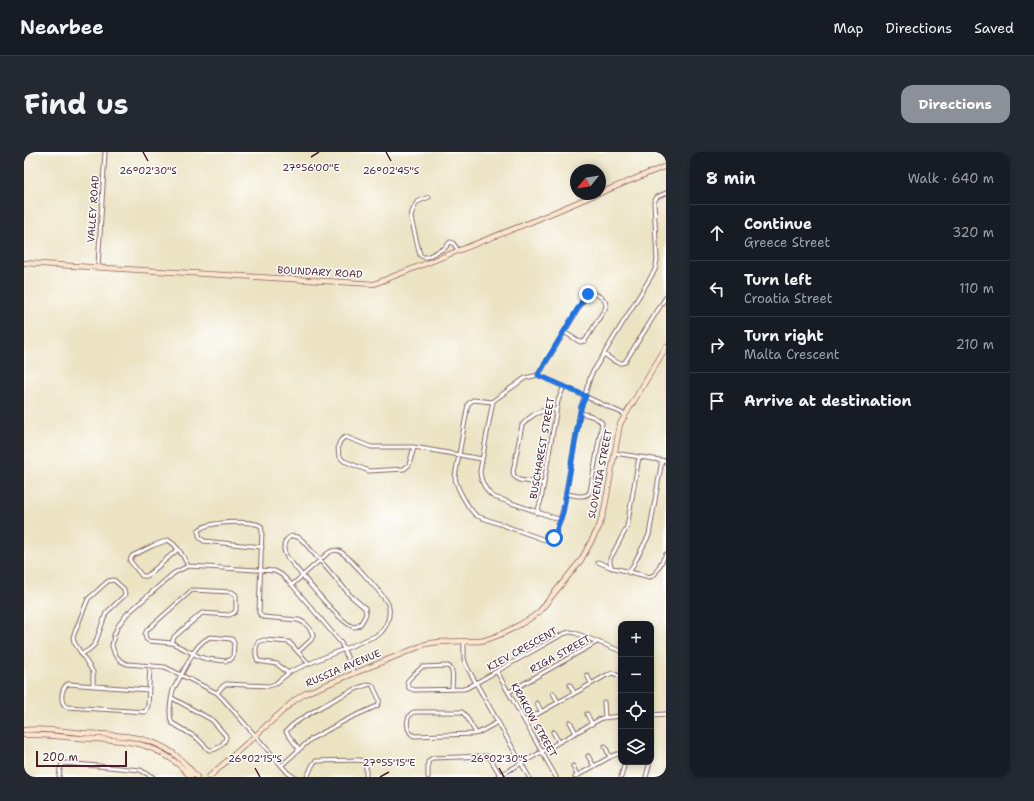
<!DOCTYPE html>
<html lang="en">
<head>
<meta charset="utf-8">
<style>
  body { margin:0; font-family:"Shantell Sans",sans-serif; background:#242831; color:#f1f3f6 }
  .controls { position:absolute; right:12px; bottom:12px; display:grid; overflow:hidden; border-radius:8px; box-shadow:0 2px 6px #0003 }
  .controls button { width:36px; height:36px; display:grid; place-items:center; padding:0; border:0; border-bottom:1px solid #363941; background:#171b24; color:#f1f3f6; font:20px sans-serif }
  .compass { position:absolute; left:546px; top:12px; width:36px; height:36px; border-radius:50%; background:#171b24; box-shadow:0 2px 6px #0003; rotate:240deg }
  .scale { position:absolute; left:12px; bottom:10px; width:91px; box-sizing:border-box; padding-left:4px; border:2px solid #4a1f2b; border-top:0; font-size:11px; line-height:14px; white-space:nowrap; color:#4a1f2b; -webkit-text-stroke:3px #fff; paint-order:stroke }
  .stop { position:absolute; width:12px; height:12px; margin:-9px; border:3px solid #1a73e8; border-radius:50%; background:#fff }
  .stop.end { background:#1a73e8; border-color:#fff; box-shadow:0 1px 4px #0008 }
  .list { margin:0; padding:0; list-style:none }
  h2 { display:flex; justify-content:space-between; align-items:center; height:52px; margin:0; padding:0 16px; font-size:17px }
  h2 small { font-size:13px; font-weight:400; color:#9ea1a6 }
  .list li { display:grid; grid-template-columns:26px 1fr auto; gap:12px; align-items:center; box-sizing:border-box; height:56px; padding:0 16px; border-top:1px solid #363941 }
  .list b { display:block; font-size:15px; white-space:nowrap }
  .list p { margin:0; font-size:13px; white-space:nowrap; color:#9ea1a6 }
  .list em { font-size:13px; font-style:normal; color:#9ea1a6 }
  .icon { flex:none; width:22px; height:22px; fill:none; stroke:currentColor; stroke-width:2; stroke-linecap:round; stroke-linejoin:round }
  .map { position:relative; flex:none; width:642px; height:625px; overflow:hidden; border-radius:12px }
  header { display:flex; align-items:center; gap:24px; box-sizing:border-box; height:56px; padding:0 20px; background:#171b24; border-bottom:1px solid #363941 }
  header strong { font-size:19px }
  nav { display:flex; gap:22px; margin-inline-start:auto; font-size:14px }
  .intro { display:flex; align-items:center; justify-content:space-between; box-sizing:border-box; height:96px; padding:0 24px }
  h1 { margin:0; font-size:28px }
  .button { padding:10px 18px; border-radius:12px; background:#8c9099; color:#fff; font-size:14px; font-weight:700 }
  main { display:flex; gap:24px; padding:0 24px }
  aside { flex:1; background:#171b24; border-radius:12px; box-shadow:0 2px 6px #0003 }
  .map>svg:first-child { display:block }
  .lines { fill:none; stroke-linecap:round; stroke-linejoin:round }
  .street-casing { stroke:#836460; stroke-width:5 }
  .secondary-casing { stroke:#836460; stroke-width:6 }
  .street { stroke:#fff; stroke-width:3 }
  .secondary { stroke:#fce5cf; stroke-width:4.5 }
  .route { stroke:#1a73e8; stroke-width:5 }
  .ticks { fill:none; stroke:#4a1f2b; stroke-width:1.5 }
  .labels { text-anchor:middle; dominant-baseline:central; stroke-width:3; stroke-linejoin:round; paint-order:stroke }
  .street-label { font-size:10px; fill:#4a1f2b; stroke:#fff }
  .ticks-label { font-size:10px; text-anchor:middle; fill:#4a1f2b; stroke:#fff; stroke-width:3; stroke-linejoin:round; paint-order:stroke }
</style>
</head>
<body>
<header>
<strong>Nearbee</strong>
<nav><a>Map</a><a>Directions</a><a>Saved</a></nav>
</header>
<div class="intro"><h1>Find us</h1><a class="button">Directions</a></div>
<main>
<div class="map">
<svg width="642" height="625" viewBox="0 0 642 625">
  <rect width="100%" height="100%" fill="#fff"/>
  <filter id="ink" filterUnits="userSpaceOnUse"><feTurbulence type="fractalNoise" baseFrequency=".025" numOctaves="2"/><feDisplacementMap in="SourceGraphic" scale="8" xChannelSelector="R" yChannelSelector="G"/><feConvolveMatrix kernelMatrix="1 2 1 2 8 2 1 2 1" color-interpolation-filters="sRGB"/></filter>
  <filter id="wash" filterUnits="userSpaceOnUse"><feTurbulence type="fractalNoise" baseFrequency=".012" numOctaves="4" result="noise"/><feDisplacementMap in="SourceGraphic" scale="16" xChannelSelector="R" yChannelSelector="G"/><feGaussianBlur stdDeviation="0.9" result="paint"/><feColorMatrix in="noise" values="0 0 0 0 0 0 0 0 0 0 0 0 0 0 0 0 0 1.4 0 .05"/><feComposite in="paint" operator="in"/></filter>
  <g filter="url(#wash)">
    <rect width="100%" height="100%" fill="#ece3c3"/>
  </g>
  <g filter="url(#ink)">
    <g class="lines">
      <defs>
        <path id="street" d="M405 45 393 50 388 60 387 66 396 103 399 105H403L421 96 426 90 429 91 434 98
          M74 115 81 0
          M580 202C586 206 594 214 601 210L642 145
          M514 223 518 217 562 144 569 141C575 144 583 147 582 155L561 189 556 190 540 180
          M469 250 449 248 444 252 431 325C432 335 445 358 453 364L521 388 527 389 531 385 539 358 557 255 567 223 631 118 633 108 630 50 633 45 642 41
          M390 295 385 313 380 317 345 319 320 309C312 303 312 288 322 285L347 295H390L458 307
          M590 301 642 309
          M520 332 495 328 490 324 489 320 498 273C507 263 519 256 532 258
          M543 342C550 343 561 347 566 340L577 277 578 271C572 264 564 263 556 261
          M513 361 517 348 534 249 540 234
          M537 368 470 345C462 340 456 328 456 319L469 249 501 226 514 223 600 262
          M268 384 274 385 279 389 327 444 341 456 342 462C340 466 337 475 330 475 317 473 274 418 263 405 258 398 259 387 268 384Z
          M238 395 180 389 176 386 174 379C182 369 226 368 237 374L238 379 235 461 239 465 274 468C281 470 288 477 289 484L287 488 275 499
          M153 398 123 424H118L106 409 108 404 128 394 144 388C153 393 160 405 164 414
          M574 410 586 415 626 425 631 422 642 402
          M588 416 586 411V407L603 375 615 305
          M605 421 625 383 638 308
          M440 489V507L443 515 505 625
          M58 502 66 497 71 492 82 461 101 443 100 437 90 428 84 429 64 447 49 485 50 490 69 520V534
          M473 520 532 625
          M264 521 253 512 234 509C231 504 231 495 234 490L240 488 265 490 285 512
          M563 523 567 531
          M546 533 550 541
          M428 537C428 530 431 518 424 514L398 515 386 526 383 530 385 536 390 538 439 537 443 536 539 482 546 480 551 481 597 499
          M125 538 44 532C37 536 35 551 43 555L121 560 124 554 126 513
          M485 540 573 490
          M193 541 198 535 202 532 245 534 251 532 267 519 354 483C362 477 368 463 364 452 361 445 322 401 315 399 311 397 307 399 304 401L268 433
          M529 541 534 550
          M148 546 188 568 202 584C202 591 192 599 185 598L173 586 148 571C144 563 147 546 149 538L167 505C171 497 178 489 186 485L208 487 210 491 209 505 206 508 202 509 183 507 176 505 148 491 125 489 122 487 121 482 123 478 168 438 208 440 212 443V458L210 461 205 463 178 461 150 485 148 491
          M580 550 581 565
          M513 551 517 559
          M563 562 568 572
          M627 563 642 562
          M501 569 583 523 589 521 597 525
          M546 570 552 581
          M529 580 535 590
          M452 581 442 564 438 560H390C381 563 381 581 391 584L449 582 454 581 474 570
          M627 584V607
          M581 594 586 605
          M564 604 570 614
          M258 613 287 587 324 567 353 554 355 551V547L349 534C347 532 347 532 343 533 330 536 267 569 262 580L275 597
          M549 614 553 623
          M35 625C36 619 35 612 42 611L116 618 129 625
          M270 625 264 621 199 547 193 541 141 515 103 512 97 509 91 503 88 494 90 483 94 474 103 462 150 421 164 414 251 419 258 423 268 433 317 491 330 521
          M283 625 289 612 292 609 335 608 340 609 342 613V625
          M404 625V610L408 606 462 604 466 606 476 623
          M473 625 578 566 597 564
          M551 625 586 605 593 602H597
          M597 625 601 610
          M622 625 626 610"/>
        <path id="secondary" d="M576 41 642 14
          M0 111 350 132 507 70 573 42
          M0 578C19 576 39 579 58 581 89 583 123 582 149 601 158 608 166 617 173 625
          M0 583C18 582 37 585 55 586 101 589 134 587 167 625
          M185 625 271 548 282 541 402 492C420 488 438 490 456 489 471 487 503 470 515 460L557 408 575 375 580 359 596 272 642 195"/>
      </defs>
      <use href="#street" class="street-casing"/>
      <use href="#secondary" class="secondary-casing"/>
      <use href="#street" class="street"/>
      <use href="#secondary" class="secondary"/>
    </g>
  </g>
  <g class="lines" filter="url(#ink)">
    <path class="route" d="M530 386 539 360 557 255 562 244 514 223 560 146 564 142"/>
  </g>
  <path class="ticks" d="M119 0 124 9M362 0 367 9M287 5 295 0M231 616 236 625M475 616 480 625M356 625 365 620"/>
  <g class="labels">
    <g class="street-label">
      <text transform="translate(69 57) rotate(-86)">VALLEY ROAD</text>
      <text transform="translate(296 120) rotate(3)">BOUNDARY ROAD</text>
      <text transform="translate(518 296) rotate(-80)">BUSCHAREST STREET</text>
      <text transform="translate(576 322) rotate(-79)">SLOVENIA STREET</text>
      <text transform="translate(498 497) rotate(-29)">KIEV CRESCENT</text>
      <text transform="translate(536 502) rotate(-29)">RIGA STREET</text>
      <text transform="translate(319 516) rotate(-23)">RUSSIA AVENUE</text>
      <text transform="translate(510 568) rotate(61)">KRAKOW STREET</text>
    </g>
  </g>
  <g class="ticks-label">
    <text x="287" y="19">27°56'00"E</text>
    <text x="124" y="22">26°02'30"S</text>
    <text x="367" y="22">26°02'45"S</text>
    <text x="231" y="610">26°02'15"S</text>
    <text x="475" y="610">26°02'30"S</text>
    <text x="365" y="614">27°55'15"E</text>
  </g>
</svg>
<div class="controls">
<button>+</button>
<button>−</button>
<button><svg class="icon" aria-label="locate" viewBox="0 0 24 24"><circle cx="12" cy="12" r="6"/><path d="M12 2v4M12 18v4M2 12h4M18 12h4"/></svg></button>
<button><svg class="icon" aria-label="layers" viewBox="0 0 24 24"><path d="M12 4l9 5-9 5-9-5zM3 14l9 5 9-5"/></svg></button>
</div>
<svg class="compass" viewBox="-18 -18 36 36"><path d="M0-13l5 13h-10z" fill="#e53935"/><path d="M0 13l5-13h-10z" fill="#9ea1a6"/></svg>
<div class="scale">200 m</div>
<div class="stop" style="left:530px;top:386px"></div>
<div class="stop end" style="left:564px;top:142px"></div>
</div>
<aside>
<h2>8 min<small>Walk · 640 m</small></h2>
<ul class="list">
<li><svg class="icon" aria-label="ahead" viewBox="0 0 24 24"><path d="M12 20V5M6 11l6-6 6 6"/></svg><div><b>Continue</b><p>Greece Street</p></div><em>320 m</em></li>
<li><svg class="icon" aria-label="left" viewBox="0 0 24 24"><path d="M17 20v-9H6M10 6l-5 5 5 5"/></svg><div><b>Turn left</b><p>Croatia Street</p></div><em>110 m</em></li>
<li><svg class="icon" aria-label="right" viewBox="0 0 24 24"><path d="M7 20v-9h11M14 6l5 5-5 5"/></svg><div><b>Turn right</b><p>Malta Crescent</p></div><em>210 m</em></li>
<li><svg class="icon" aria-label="arrive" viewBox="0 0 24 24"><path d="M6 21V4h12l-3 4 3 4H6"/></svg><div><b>Arrive at destination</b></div></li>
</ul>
</aside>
</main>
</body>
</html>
